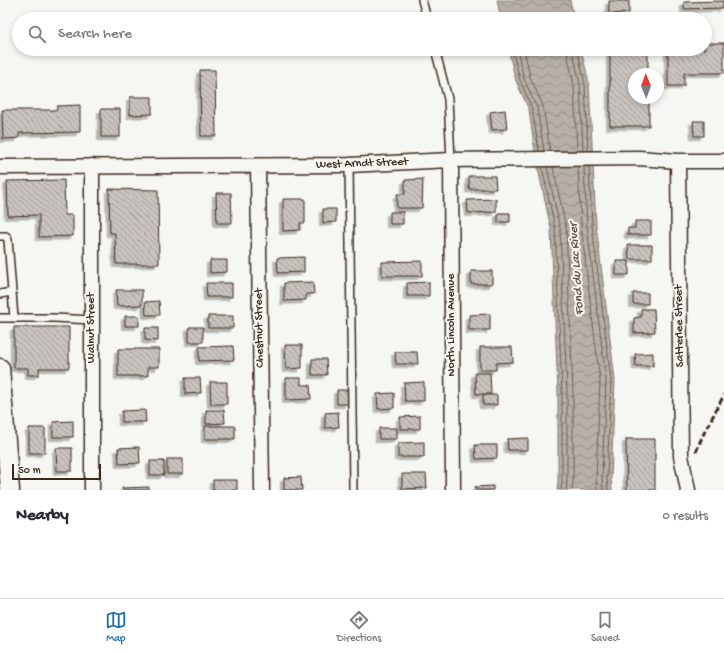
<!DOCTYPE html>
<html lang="en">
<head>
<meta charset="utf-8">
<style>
  body { margin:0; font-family:"Gochi Hand",sans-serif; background:#f2f2f3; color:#2b2b33 }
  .compass { position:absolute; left:628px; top:68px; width:36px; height:36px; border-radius:50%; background:#fff; box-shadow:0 2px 6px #0003; rotate:359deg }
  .scale { position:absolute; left:12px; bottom:10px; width:89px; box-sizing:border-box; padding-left:4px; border:2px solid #3b2a1e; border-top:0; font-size:11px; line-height:14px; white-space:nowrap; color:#3b2a1e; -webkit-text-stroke:3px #f6f6f2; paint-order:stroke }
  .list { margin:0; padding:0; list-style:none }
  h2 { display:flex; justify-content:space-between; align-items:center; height:52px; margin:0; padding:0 16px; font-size:17px }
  h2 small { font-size:13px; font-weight:400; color:#7c7c81 }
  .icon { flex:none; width:22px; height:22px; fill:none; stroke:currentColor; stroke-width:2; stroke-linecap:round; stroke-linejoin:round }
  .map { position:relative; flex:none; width:724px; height:490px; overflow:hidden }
  .search { position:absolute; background:#fff; box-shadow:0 2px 6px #0003; left:12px; right:12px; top:12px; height:44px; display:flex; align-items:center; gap:10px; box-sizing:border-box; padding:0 14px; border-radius:22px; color:#7c7c81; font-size:15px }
  .sheet { height:108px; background:#fff }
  nav { display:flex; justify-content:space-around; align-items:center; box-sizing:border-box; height:56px; border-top:1px solid #e1e1e2; background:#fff; font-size:11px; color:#7c7c81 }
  nav a { display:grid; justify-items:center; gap:2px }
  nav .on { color:#1f6fb2 }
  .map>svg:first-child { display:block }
  .water { fill:url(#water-waves); stroke:#857a71 }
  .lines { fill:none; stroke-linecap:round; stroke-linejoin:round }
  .shore { stroke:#6c6056; stroke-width:1 }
  .building { fill:url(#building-back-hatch); stroke:#3b2a1e; filter:url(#shadow) }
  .service-casing { stroke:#3b2a1e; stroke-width:10 }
  .minor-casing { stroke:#3b2a1e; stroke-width:17 }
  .tertiary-casing { stroke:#3b2a1e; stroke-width:21 }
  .service { stroke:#f6f6f2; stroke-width:7 }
  .minor { stroke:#f6f6f2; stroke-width:14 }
  .tertiary { stroke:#f6f6f2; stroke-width:18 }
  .rail { stroke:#3b2a1e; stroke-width:3; stroke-dasharray:6 3; stroke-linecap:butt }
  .labels { text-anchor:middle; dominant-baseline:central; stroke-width:4; stroke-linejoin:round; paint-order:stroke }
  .street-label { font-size:12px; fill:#3b2a1e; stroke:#f6f6f2 }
  .water-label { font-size:13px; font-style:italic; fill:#605248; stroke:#f6f6f2 }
</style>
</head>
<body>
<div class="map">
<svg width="724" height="490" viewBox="0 0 724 490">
  <defs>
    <pattern id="water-waves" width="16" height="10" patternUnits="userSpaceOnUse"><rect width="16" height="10" fill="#b6b0a9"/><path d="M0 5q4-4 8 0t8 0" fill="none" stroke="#958f89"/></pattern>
    <pattern id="building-back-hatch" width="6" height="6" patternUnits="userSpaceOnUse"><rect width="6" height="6" fill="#c8c3be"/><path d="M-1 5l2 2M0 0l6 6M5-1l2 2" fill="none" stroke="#a49f9a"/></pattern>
    <filter id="shadow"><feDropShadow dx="-3.5" dy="3.5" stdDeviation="0" flood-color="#0004"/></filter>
  </defs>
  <rect width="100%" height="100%" fill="#f6f6f2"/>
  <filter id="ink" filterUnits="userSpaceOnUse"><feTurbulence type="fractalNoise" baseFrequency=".025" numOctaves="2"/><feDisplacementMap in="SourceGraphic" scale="8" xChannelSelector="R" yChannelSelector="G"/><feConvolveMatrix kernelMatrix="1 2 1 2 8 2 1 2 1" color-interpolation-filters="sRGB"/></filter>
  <g filter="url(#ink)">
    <path class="water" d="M497 0H570L574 19H501Z
      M508 49H581L589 83 596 225 615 380 611 479 612 490H557L558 482V392L551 229 536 159 529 110 516 81Z"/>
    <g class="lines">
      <path class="shore" d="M512 49 520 80 532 109 539 151
        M517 49 524 79 537 108 544 151
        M524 49 530 77 543 106 550 151
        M566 49 574 85 577 151
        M572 49 580 84 583 151
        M577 49 585 84 588 151
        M542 167 555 228 562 392V482L561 490
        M547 167 560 228 567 391V482L566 490
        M553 167 566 228 573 391V482L572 490
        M578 167 581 226 600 381 596 478 597 490
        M584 167 587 226 606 380 602 478 603 490
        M589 167 592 225 611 380 607 478 608 490"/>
    </g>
    <path class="building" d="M609 1H629V13L609 14Z
      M723 1V8L684 9V2Z
      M705 43H724V73H684V86H668V49H705Z
      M610 49H648V74H634V98H649V126H610Z
      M200 70H215L216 136H201Z
      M130 97H152V114L130 115Z
      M80 105V132L19 133V138L3 139 2 110H57V106Z
      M101 109H120V137H101Z
      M505 110 507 129 492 130 490 112Z
      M693 121H704V136H694Z
      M469 176H495L496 189H469Z
      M423 179 422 208H397V194H405V180Z
      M64 180 65 215H73V236L39 237V215L8 216 7 181Z
      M109 189 158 190 159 264H116L115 233H110Z
      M216 193H231L232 223H217Z
      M283 199H305V223H300V230L283 231Z
      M496 199V212L468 213 467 200Z
      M323 209H336V222L323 223Z
      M390 212H403V224H390Z
      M498 213H510V222H498Z
      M635 221H651V235H628V228H635Z
      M628 245H652V259H629Z
      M304 257V272L278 273 277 258Z
      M210 260H227V272L210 273Z
      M422 261V276H382V262Z
      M616 261H629V275H616Z
      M471 271H492V284H471Z
      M313 282 314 294H306V300L284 301V283Z
      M429 282V296H407V283Z
      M206 283H232V297H207Z
      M116 290H142V305L117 306Z
      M633 293H648V304H633Z
      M159 301 160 315H146L145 302Z
      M641 309H654L655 332 634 333V318L641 317Z
      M490 314V330H469V315Z
      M125 316H139V326H125Z
      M208 316H233V328H208Z
      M14 327H69V368H39V375H28V368H14Z
      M189 327H203V342H189Z
      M145 328H158V341L145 340Z
      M285 345H302V368L286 369Z
      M233 346 234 360 199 361V347Z
      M480 347H512L513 362 496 363V370H480Z
      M118 349H159V367H148V376H118Z
      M395 352H417L418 364H396Z
      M653 353V366H636L635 354Z
      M312 359H326L327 375H312Z
      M475 373H490L491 394H476Z
      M185 378H200L201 393 185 394Z
      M286 378H301V385H310L311 399 286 400Z
      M210 382H227V404H211Z
      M424 382V401H405L404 383Z
      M337 390H348V404H337Z
      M394 393V408L378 409 377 394Z
      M483 395H497V405H483Z
      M145 410 146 422H122V411Z
      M206 410H224L225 423 206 424Z
      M338 412 339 427 325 428V413Z
      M420 416V429H400V417Z
      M73 421V437H53V422Z
      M205 426H235V439H205Z
      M29 428H45V453H29Z
      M379 428H397V439H379Z
      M528 438V450H508L507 439Z
      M626 439H655V490H627Z
      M424 442V457H398V443Z
      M475 445H497V458L476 459Z
      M139 447 140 463 119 464 118 448Z
      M56 448H72V471H57Z
      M167 459H183V474H167Z
      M150 461H164V475H150Z
      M402 474H426L427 488 402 489Z
      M301 477 302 490H284V478Z
      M213 480H237V490H213Z
      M493 486V490H475V487Z
      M149 487V490H122V488Z"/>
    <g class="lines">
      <defs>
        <path id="service" d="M422 0 427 19
          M435 49 448 99 451 160
          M349 165 353 490
          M0 236H6L8 240 14 318
          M0 294 12 292
          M0 318H54L92 320"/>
        <path id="minor" d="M451 160 453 490
          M678 161 681 456 688 490
          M92 166V490
          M258 166 262 490
          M0 167 349 165 451 160 639 158 678 161H724"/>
        <path id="tertiary" d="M0 368 10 490"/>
      </defs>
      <use href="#service" class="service-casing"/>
      <use href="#minor" class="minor-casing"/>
      <use href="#tertiary" class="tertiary-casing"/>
      <use href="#service" class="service"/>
      <use href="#minor" class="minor"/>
      <use href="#tertiary" class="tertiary"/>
      <path class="rail" d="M696 452 702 437 724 395"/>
    </g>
  </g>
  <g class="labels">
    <g class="street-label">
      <text transform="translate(362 164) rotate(-2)">West Arndt Street</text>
      <text transform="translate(452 325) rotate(-90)">North Lincoln Avenue</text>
      <text transform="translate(680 326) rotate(-91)">Satterlee Street</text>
      <text transform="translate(92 328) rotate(-90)">Walnut Street</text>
      <text transform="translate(260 328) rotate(-91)">Chestnut Street</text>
    </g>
    <g class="water-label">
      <text transform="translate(577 269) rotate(-94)">Fond du Lac River</text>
    </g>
  </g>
</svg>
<svg class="compass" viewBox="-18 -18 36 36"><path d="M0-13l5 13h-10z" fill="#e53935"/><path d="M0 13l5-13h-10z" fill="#7c7c81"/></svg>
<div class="scale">50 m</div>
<div class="search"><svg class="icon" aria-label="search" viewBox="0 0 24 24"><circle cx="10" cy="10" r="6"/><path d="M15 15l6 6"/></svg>Search here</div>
</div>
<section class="sheet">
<h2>Nearby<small>0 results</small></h2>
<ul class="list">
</ul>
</section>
<nav>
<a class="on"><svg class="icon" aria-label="map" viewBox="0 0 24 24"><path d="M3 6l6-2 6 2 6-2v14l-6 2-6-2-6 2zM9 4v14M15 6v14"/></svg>Map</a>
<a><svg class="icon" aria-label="directions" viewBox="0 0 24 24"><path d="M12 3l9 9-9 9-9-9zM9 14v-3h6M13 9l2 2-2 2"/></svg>Directions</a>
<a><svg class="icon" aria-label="saved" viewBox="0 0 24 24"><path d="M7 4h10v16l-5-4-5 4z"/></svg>Saved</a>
</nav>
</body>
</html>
